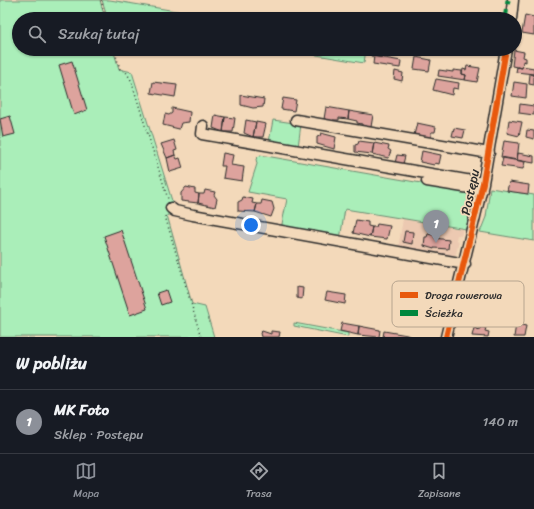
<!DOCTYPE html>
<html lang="pl">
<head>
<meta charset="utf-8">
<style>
  body { margin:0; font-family:Sriracha,sans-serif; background:#242831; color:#f1f3f6 }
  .you { position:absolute; left:251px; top:225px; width:14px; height:14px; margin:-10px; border:3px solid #fff; border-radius:50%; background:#1a73e8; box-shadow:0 0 0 6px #1a73e833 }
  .badge { display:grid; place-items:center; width:26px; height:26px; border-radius:50%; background:#8c9099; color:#fff; font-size:13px; font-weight:700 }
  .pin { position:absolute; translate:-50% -33px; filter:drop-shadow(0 1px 2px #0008) }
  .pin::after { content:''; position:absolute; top:21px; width:14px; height:12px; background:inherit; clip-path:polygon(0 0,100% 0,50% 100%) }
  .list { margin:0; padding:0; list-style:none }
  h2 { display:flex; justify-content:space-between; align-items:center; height:52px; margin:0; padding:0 16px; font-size:17px }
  h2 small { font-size:13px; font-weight:400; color:#9ea1a6 }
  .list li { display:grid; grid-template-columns:26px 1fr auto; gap:12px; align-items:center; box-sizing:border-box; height:64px; padding:0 16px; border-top:1px solid #363941 }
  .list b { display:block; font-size:15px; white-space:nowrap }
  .list p { margin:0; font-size:13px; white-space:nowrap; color:#9ea1a6 }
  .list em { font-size:13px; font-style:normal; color:#9ea1a6 }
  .icon { flex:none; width:22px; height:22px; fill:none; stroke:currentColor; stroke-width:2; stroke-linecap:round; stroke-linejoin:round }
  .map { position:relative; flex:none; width:534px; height:337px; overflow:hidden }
  .search { position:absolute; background:#171b24; box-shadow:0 1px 3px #0004; left:12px; right:12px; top:12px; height:44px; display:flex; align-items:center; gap:10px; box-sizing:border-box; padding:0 14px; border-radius:22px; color:#9ea1a6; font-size:15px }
  .sheet { height:116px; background:#171b24 }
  nav { display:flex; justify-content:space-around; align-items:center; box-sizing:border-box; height:56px; border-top:1px solid #363941; background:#171b24; font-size:11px; color:#9ea1a6 }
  nav a { display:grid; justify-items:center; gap:2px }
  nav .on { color:#8c9099 }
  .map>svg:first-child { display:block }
  .built { fill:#ecc9b1 }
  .green { fill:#aaeeb9; stroke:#6a8c72 }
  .building { fill:#dda39d; stroke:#2b2b2b }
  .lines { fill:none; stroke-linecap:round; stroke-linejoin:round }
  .minor-casing { stroke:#2b2b2b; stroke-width:13 }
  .path { stroke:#2b2b2b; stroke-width:1.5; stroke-dasharray:1 3; stroke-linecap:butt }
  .minor { stroke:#f3d9ba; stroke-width:10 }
  .quiet { stroke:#00873e; stroke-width:5; stroke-dasharray:10 5; stroke-linecap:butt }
  .cycleway-casing { stroke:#f3d9ba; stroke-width:8 }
  .cycleway { stroke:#e8590c; stroke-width:6 }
  .labels { text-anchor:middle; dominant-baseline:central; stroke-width:3.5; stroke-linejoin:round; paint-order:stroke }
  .street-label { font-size:13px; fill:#2b2b2b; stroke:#f3d9ba }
  .key { fill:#f3d9ba; stroke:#b7a58f; stroke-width:1 }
  .key-label { font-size:11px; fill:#2b2b2b }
</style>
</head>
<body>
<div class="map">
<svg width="534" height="337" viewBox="0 0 534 337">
  <rect width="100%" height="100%" fill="#f3d9ba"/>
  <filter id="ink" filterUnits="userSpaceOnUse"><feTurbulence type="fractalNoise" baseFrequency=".025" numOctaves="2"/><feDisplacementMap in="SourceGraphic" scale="8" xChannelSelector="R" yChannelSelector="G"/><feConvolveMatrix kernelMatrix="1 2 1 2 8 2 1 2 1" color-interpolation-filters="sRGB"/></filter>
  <g filter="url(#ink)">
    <path class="built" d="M403 219 463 229 461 236 457 235 456 240 459 241 456 254 450 258 398 249Z"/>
    <path class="green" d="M0 0H100L105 19H19V49H113L119 69 132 72 173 204 169 208 170 215H167L192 304 205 307 214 337H0Z
      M102 0H110L224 19H108Z
      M281 49H366L364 63Z
      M273 120 301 124 298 147 269 142Z
      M260 155 473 192 474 195 466 229 345 209 340 239 281 229 287 199 248 192 257 164 256 159Z
      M490 188 534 195V241L480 232 486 217Z
      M294 323 348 333V337L294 326Z"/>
    <path class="building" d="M525 15 534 17V35L522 33Z
      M372 49 385 50 384 58 371 56Z
      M514 50 524 52 523 57 526 58V62L523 61 522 68 512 66Z
      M374 56 401 61 400 68 373 64Z
      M416 57 431 60 429 71 414 69Z
      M72 61 87 110 74 115 59 65Z
      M467 66 480 68 477 82 465 80 466 75 462 74 463 69 466 70Z
      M522 66 534 68V74L516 72 517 67 522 68Z
      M439 70 453 72V70L462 71V74L466 75 465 80 438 76Z
      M395 71 403 73 402 81 394 79Z
      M530 74 534 75V85L529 84Z
      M436 79 459 83 458 89 453 88 452 95 433 90Z
      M153 82 177 85 175 97 151 93Z
      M514 82 527 84 526 98 512 96Z
      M241 95 264 99 263 107 253 108 241 105Z
      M283 98 296 100 294 111 281 109Z
      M520 104 534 106V115L519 113Z
      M326 107 349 111 348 119 339 118V120H333V121L324 119Z
      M172 108 190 112 189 122 181 123 179 129 163 125 165 114 169 115 172 113Z
      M349 111 373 115 371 127 362 126V124L357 123V121L348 119Z
      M215 115 225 117 223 132 213 128Z
      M10 116 15 134 3 137 0 119Z
      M225 117 235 118 233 132H223Z
      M246 120 256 122 253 137 244 133Z
      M509 120 522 122 519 136 507 133Z
      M256 122 266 124 263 137H253Z
      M417 123 436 127 435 132H431V138L414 135Z
      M454 128 465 130 463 138 452 136Z
      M527 130 534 131V139L526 137Z
      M321 133 336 137 334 149 317 144V137L320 136Z
      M174 140 177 150 174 151 175 155 167 158 161 144Z
      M359 141 374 143 372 154 355 152V145L358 144Z
      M504 141 519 143 517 160 501 157Z
      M374 143 389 146 388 149 391 151 388 158 372 154Z
      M422 151 441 155 439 164 435 163 434 165 420 162Z
      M223 153 233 155 231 165 244 167 242 181 223 178 225 166H221Z
      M518 153 534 156V163L517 160Z
      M175 155 177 159 180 158 183 168 170 172 167 158Z
      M397 155 405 156 403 164 395 163Z
      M503 158 525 162 523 169 501 166Z
      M509 182 529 185 528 194 507 191Z
      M186 187 195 189V193L199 194 198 203 181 201V193Z
      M205 190 215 192 214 195 217 199 215 207 198 203 199 194H204Z
      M243 197 253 199 252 203 257 204 255 212 238 211V202L242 200Z
      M262 200 272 202 274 209 271 217 255 212 257 204H261Z
      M356 220 368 222V226L372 227 370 237 353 233Z
      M377 224 390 226 387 239 370 237 372 227H376Z
      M121 230 147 309 130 315 104 236Z
      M405 231 413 232 412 244 403 242Z
      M428 234 435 235V238L449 240 448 249 434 248V249L424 246 425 237H427Z
      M297 287 303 288 302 299 297 298Z
      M166 290 170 302 161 305 157 293Z
      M327 292 346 295 345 304 325 300Z
      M342 323 359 326 358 335 340 331Z
      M516 324 526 326 524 337H514Z
      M359 326 380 330 379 337 358 335Z
      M480 327 486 328 485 331 489 332 488 337 472 336 474 328 480 330Z
      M262 331 271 334V331L280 332 279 337H261L260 333Z
      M384 331 407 335 411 337H383Z"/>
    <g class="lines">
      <defs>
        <path id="minor" d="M511 19 513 0
          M296 120 489 153
          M203 126 202 134 483 183
          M427 181 482 190
          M171 208 175 211 193 215 465 264
          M446 337 483 183 506 49"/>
      </defs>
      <use href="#minor" class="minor-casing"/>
      <path class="path" d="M101 0 106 19
        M114 49 120 69 126 72 131 80 168 199
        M165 216 201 337"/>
      <use href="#minor" class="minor"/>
      <path class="quiet" d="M505 19 508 0"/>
      <defs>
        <path id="cycleway" d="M446 337 483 183 506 49"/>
      </defs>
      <use href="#cycleway" class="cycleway-casing"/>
      <use href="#cycleway" class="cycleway"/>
    </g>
  </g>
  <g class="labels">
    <g class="street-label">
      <text transform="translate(470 192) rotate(-78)">Postępu</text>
    </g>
  </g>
  <rect x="392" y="281" width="132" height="46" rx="6" class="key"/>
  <rect x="400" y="292" width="18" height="6" fill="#e8590c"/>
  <rect x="400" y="310" width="18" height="6" fill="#00873e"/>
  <g class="key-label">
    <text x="425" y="299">Droga rowerowa</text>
    <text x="425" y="317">Ścieżka</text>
  </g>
</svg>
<div class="you"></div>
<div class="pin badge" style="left:436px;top:243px">1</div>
<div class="search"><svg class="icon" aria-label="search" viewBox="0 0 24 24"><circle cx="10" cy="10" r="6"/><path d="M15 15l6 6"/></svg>Szukaj tutaj</div>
</div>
<section class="sheet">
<h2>W pobliżu<small></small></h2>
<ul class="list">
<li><span class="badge">1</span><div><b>MK Foto</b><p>Sklep · Postępu</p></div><em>140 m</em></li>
</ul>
</section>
<nav>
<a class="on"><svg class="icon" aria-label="map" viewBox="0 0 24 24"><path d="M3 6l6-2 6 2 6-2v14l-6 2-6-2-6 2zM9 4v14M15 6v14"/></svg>Mapa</a>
<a><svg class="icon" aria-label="directions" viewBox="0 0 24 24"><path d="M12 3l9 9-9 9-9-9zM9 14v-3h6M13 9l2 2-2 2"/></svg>Trasa</a>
<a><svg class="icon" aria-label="saved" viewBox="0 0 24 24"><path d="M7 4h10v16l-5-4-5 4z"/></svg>Zapisane</a>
</nav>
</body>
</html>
